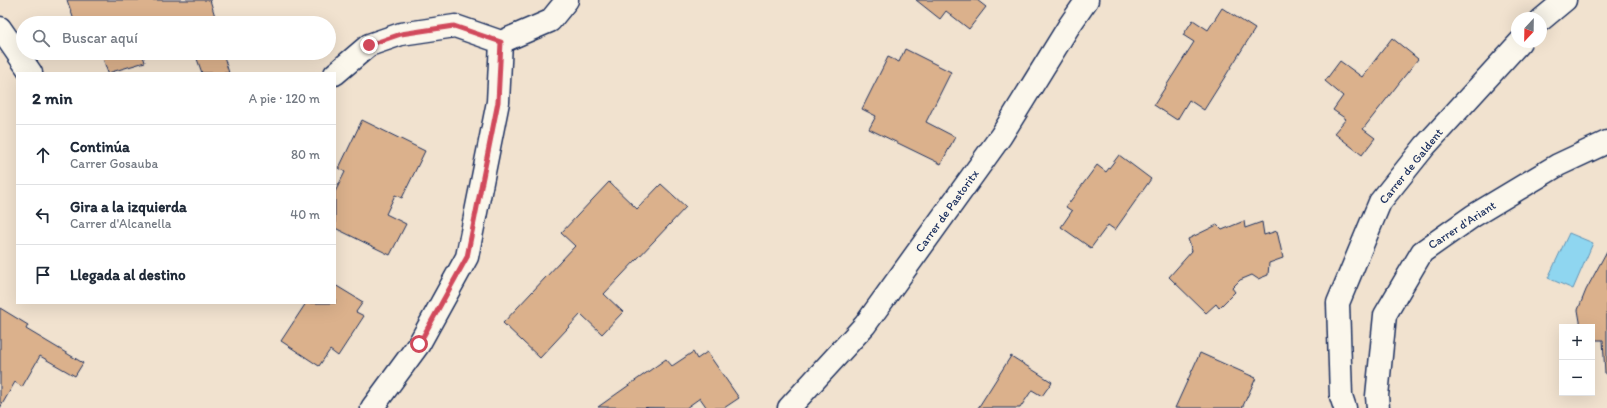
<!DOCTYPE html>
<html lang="es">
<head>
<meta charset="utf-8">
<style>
  body { margin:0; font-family:Itim,sans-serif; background:#f2f2f3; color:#1f2937 }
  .controls { position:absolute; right:12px; bottom:12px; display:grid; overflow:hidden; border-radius:0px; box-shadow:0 4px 16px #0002 }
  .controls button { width:36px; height:36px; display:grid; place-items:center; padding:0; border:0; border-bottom:1px solid #e0e1e3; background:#fff; color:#1f2937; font:20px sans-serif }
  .compass { position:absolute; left:1511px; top:12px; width:36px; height:36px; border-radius:50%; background:#fff; box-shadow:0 4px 16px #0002; rotate:202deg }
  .stop { position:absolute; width:12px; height:12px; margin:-9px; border:3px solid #d1495b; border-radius:50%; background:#fff }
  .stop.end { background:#d1495b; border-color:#fff; box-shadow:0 1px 4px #0008 }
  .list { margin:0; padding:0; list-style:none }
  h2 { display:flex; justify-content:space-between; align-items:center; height:52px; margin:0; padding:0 16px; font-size:17px }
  h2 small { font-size:13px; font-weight:400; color:#747a83 }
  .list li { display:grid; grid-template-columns:26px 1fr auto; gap:12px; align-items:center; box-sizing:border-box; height:60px; padding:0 16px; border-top:1px solid #e0e1e3 }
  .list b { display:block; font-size:15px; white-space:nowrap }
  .list p { margin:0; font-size:13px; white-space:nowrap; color:#747a83 }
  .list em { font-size:13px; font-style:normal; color:#747a83 }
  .icon { flex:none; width:22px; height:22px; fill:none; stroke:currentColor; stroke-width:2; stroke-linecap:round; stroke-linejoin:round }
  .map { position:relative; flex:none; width:1607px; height:408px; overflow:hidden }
  .search { position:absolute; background:#fff; box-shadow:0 4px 16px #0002; left:16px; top:16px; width:320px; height:44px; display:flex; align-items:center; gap:10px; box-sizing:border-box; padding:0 14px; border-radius:22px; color:#747a83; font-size:15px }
  .panel { position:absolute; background:#fff; box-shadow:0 4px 16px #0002; left:16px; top:72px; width:320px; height:232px; border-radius:0px }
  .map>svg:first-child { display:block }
  .water { fill:#8fd6f0; stroke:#6193b6 }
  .building { fill:#dbb18c; stroke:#1b2f5e }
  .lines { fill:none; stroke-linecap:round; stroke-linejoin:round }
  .minor-casing { stroke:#1b2f5e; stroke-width:25 }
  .minor { stroke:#fbf7ec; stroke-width:22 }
  .route { stroke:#d1495b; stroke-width:5 }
  .labels { text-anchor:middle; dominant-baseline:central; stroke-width:3; stroke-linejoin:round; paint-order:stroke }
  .street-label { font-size:12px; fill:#1b2f5e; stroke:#fbf7ec }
</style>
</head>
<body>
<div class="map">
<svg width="1607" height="408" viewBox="0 0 1607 408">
  <rect width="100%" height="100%" fill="#f1e2cf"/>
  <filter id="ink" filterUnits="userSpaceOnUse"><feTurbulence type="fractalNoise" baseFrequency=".025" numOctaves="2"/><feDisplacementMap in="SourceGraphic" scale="8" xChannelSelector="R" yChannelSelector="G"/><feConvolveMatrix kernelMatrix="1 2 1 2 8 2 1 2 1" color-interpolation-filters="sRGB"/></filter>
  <g filter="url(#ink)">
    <path class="water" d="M1569 233 1593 243 1573 289 1548 278Z"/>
    <path class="building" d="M67 0H210L217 23H75Z
      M916 0H977L986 7 969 29 946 11 940 19Z
      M1222 8 1255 29 1204 110 1189 100 1177 120 1154 105 1194 42 1183 35 1193 20 1208 30Z
      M1392 38 1418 59 1363 129 1375 138 1362 155 1334 133 1346 119 1333 110 1343 96 1325 81 1340 61 1362 77Z
      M905 49 951 72 926 122 955 137 941 164 869 129 876 116 862 109 888 57 899 62Z
      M101 53H142L145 62 108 73Z
      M207 53H223L229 73H202L196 56Z
      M362 120 425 151 402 198 395 195 386 214 406 224 390 255 335 228V192L345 172 339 168Z
      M1119 155 1151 179 1115 230 1108 225 1091 248 1061 227 1072 211 1066 207 1097 165 1106 172Z
      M609 182 637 209 661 184 686 207 604 294 623 312 602 334 581 314 540 358 503 323 575 246 561 233Z
      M1244 221 1245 228 1262 222 1264 235 1277 231 1283 258 1269 263 1268 275 1258 279 1252 275 1240 280 1232 288 1235 292 1219 308 1216 304 1206 313 1169 277 1192 251 1188 239 1217 225 1222 230Z
      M1607 251V374H1605L1603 340H1592V327H1581L1578 310 1586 290Z
      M335 285 363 302 356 312 364 316 338 356 330 350 319 366 281 341 306 303H335Z
      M0 308 28 325 26 329 83 363 75 376 40 356 22 387 15 382 0 408Z
      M693 352 697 359 707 352 739 398 724 408H707L700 398 686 408 598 407 666 359 672 366Z
      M1200 353 1256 378 1242 408H1175Z
      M1011 356 1052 382 1042 396 1032 390 1020 408H978Z"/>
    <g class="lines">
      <defs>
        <path id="minor" d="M1541 20 1565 0
          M0 28 31 73
          M335 74 369 45 401 34 455 26 501 42
          M372 408 419 344 467 257 498 102 501 42 550 21 567 0
          M789 408 865 325 1001 136 1069 26 1087 0
          M1345 408 1341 396 1338 303 1380 202 1425 146 1520 42
          M1378 408 1377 396 1385 315 1422 252 1473 216 1558 165 1607 142"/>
      </defs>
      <use href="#minor" class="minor-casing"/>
      <use href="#minor" class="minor"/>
    </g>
  </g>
  <g class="lines" filter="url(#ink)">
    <path class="route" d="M369 45 401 34 454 26 501 42 498 102 467 257 419 344"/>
  </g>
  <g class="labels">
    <g class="street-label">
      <text transform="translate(1411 166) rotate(-51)">Carrer de Galdent</text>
      <text transform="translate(947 211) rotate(-54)">Carrer de Pastoritx</text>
      <text transform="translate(1462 225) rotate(-33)">Carrer d'Ariant</text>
    </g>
  </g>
</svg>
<div class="controls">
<button>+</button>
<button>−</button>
</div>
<svg class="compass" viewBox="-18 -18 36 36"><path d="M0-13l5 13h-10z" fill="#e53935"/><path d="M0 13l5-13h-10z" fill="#747a83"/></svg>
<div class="stop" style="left:419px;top:344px"></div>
<div class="stop end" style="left:369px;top:45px"></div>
<div class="search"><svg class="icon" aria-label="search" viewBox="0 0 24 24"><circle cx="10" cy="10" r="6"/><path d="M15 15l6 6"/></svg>Buscar aquí</div>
<section class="panel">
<h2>2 min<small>A pie · 120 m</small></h2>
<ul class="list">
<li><svg class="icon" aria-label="ahead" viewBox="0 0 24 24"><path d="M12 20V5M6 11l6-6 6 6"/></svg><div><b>Continúa</b><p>Carrer Gosauba</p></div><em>80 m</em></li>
<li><svg class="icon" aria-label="left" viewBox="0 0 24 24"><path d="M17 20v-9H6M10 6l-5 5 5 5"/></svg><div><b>Gira a la izquierda</b><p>Carrer d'Alcanella</p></div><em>40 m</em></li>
<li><svg class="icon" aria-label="arrive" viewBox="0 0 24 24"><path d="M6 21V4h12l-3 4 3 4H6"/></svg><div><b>Llegada al destino</b></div></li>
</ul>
</section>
</div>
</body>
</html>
